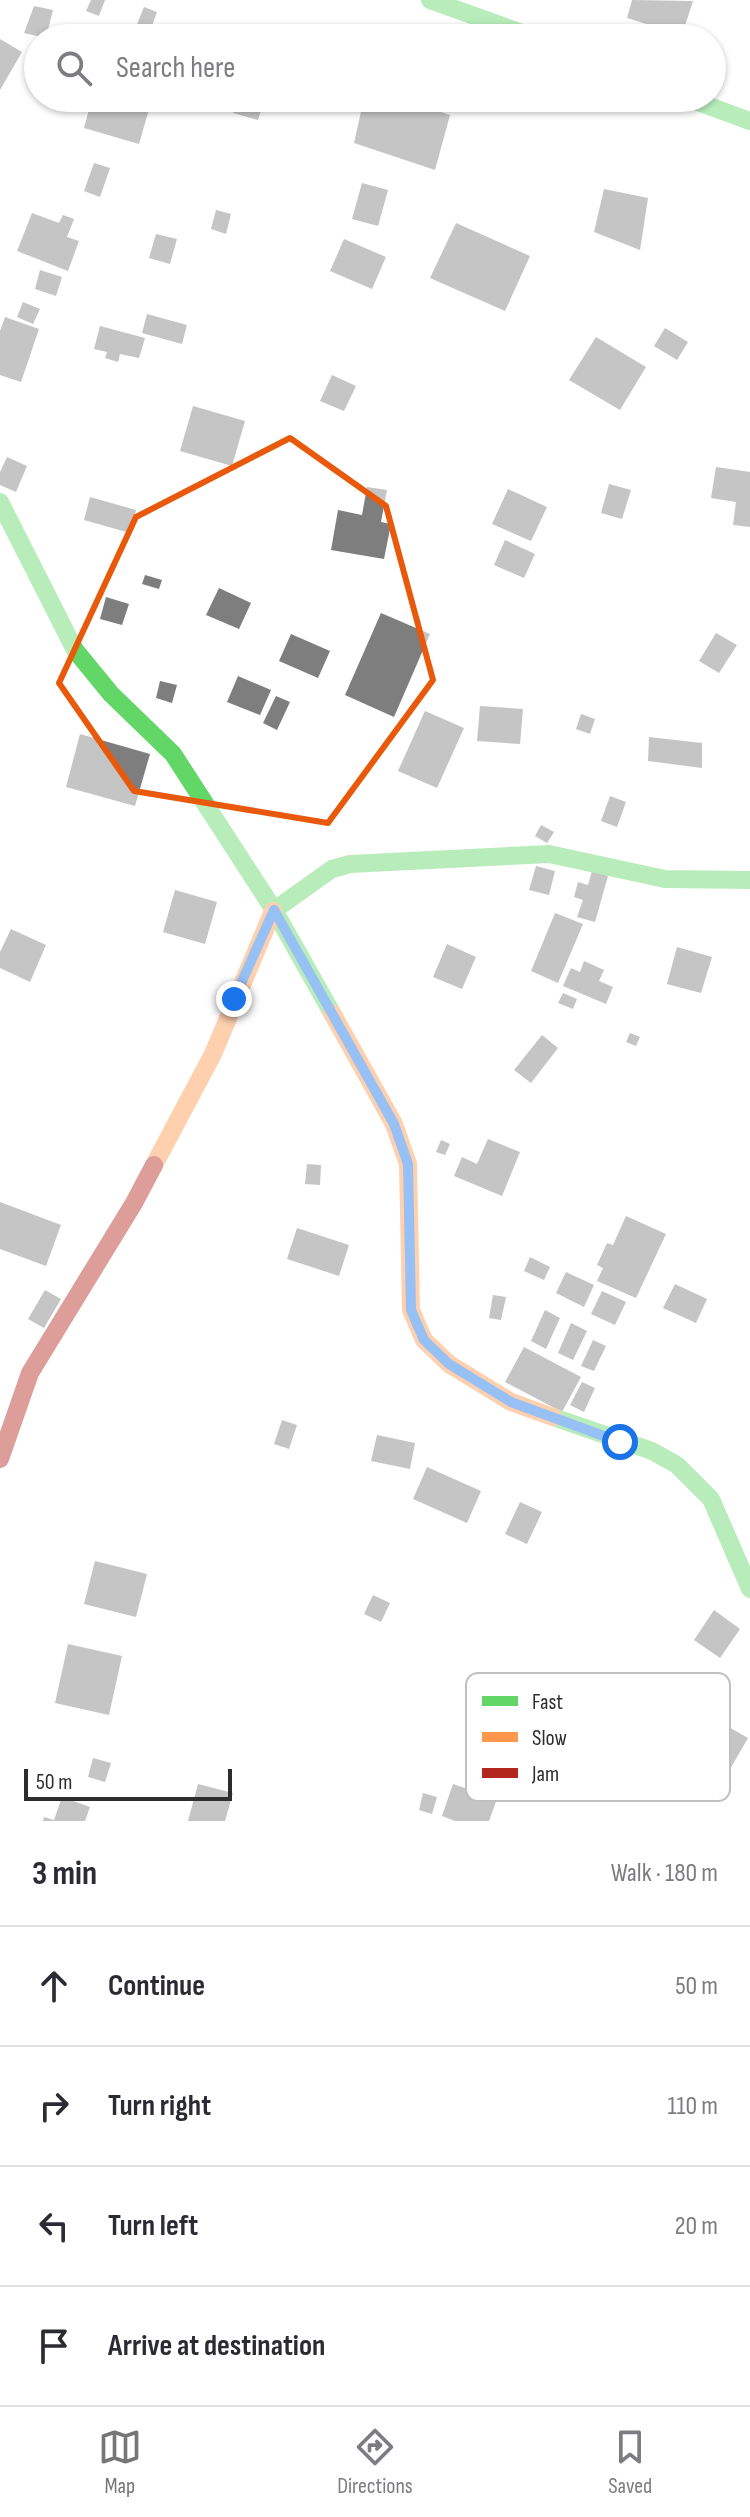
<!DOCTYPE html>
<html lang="en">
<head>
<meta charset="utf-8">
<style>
	body { margin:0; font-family:"Sofia Sans Condensed",sans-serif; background:#f2f2f3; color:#2b2b33 }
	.scale { position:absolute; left:24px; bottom:20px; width:208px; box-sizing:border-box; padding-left:8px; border:4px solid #2d2d2d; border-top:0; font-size:22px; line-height:28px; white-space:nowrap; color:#2d2d2d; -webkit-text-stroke:6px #fff; paint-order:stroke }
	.stop { position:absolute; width:24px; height:24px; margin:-18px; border:6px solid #1a73e8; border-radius:50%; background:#fff }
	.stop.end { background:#1a73e8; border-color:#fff; box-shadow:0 2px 8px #0008 }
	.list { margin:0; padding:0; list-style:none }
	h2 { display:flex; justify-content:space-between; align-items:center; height:104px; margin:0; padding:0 32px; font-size:34px }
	h2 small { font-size:26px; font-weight:400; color:#7c7c81 }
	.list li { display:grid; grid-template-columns:52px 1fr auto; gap:24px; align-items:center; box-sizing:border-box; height:120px; padding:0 32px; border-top:2px solid #e1e1e2 }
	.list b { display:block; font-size:30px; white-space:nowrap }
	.list em { font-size:26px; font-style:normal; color:#7c7c81 }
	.icon { flex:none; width:44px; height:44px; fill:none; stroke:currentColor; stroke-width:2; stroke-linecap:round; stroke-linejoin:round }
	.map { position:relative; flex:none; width:750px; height:1821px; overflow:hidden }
	.search { position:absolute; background:#fff; box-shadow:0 2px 6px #0004; left:24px; right:24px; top:24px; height:88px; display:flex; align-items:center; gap:20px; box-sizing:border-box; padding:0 28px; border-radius:44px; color:#7c7c81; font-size:30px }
	.sheet { height:584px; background:#fff }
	nav { display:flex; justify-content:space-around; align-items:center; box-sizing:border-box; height:112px; border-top:2px solid #e1e1e2; background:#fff; font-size:22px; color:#7c7c81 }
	nav a { display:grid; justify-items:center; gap:4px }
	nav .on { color:#767676 }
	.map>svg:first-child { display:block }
	.building { fill:#7e7e7e }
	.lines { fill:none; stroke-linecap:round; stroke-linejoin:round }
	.fast { stroke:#63d668; stroke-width:18 }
	.slow { stroke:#ff974d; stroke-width:18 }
	.jam { stroke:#b3261e; stroke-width:18 }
	.route { stroke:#1a73e8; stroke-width:10 }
	.marked { fill:none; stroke:#e8590c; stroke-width:6; stroke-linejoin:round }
	.key { fill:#fff; stroke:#c0c0c0; stroke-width:2 }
	.key-label { font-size:22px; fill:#2d2d2d }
</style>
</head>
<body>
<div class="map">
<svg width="750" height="1821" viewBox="0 0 750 1821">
	<rect width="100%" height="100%" fill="#fff"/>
	<path class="building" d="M91,0H105L99,16L86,11Z
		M632,0L693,1L682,35L627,18Z
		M34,6L53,10L46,38L24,33Z
		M144,7L157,12L149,34L135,29Z
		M0,39L22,52L0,90Z
		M92,98L152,99L139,144L84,128Z
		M237,98H265L258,120L233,113Z
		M364,98H401L450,115L435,170L354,143Z
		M94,163L110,168L100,197L84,191Z
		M362,183L388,190L378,226L352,219Z
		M604,189L648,198L640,250L594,232Z
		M216,210L231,214L226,234L211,229Z
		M32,213L59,223L63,215L74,219L67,237L79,241L68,271L17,251Z
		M456,223L530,256L505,311L430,278Z
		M156,234L177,239L170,264L149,258Z
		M344,239L386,257L372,289L330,271Z
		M40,270L62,277L56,296L35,289Z
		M23,302L40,309L33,324L17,317Z
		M147,314L187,325L182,344L142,333Z
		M5,317L39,329L21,382L0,375V331Z
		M100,326L145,338L139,358L120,354L118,362L105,358L107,352L94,349Z
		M665,328L688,342L677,360L654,346Z
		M596,337L646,367L620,410L569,380Z
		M332,375L356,386L344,411L320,401Z
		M193,406L245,421L232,466L180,451Z
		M7,457L27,466L16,492L0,485V472Z
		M716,467L750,472V527L733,525L736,502L711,498Z
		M609,484L631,490L622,519L601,513Z
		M367,487L387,490L381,522L391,524L384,559L331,550L338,510L362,515Z
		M508,489L547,507L531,541L492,524Z
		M90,497L136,510L130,533L84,520Z
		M505,540L535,554L524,578L494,565Z
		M145,575L162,580L159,589L142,584Z
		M219,588L251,603L239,629L206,615Z
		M106,597L129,604L122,625L100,619Z
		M381,613L430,634L394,717L345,695Z
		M716,633L737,645L719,673L699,661Z
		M291,634L330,651L318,678L279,661Z
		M238,676L271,690L260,715L227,702Z
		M160,681L177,685L172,703L156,698Z
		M276,696L290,702L277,730L263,723Z
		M480,706L523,709L520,744L477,741Z
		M425,711L464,728L437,788L398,771Z
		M581,714L595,719L590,734L576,729Z
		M80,734L150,754L135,806L66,787Z
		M649,737L702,743V768L648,761Z
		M610,796L626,802L617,827L601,821Z
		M541,825L554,832L547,843L535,836Z
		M536,866L555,871L549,895L529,890Z
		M592,871L608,876L595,922L577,917L583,900L574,897L578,882L588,885Z
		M175,890L217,902L205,944L163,932Z
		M555,913L583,924L558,983L531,971Z
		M11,929L46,945L30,982L0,968V952Z
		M447,944L476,957L462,989L433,977Z
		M677,947L712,957L701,993L667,984Z
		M584,961L604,970L599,981L613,987L606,1004L563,986L571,968L580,972Z
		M563,993L577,999L573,1009L558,1003Z
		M630,1033L640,1037L636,1046L626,1042Z
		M542,1035L558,1048L531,1083L514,1070Z
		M488,1139L520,1152L502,1196L454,1176L462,1157L477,1164Z
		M441,1140L450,1144L445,1155L436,1152Z
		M307,1164L321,1165L320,1185L305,1184Z
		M0,1202L61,1225L46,1266L0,1249Z
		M626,1216L666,1234L636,1298L597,1281L603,1268L597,1265L607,1243L613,1245Z
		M297,1228L349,1245L339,1276L287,1259Z
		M530,1257L550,1267L544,1280L524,1271Z
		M566,1272L594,1285L584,1307L556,1293Z
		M675,1284L707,1299L696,1323L663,1308Z
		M45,1290L61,1299L44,1328L28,1319Z
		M602,1291L626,1302L615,1325L591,1314Z
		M493,1295L506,1297L501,1320L489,1318Z
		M545,1310L560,1318L546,1349L531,1341Z
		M571,1323L587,1331L573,1360L558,1353Z
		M593,1340L606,1346L594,1371L581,1366Z
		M524,1347L581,1377L562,1412L505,1382Z
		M582,1382L595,1388L584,1412L570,1405Z
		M282,1420L297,1425L289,1449L274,1444Z
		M377,1435L415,1443L410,1469L371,1461Z
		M427,1467L481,1491L467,1523L413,1499Z
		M520,1502L542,1512L527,1544L505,1534Z
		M95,1561L147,1574L136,1617L84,1604Z
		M373,1595L390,1603L381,1622L364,1614Z
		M714,1610L740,1629L720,1658L694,1640Z
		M68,1644L122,1656L109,1715L55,1703Z
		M713,1718L748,1738L718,1790L683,1769Z
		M93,1758L111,1763L105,1782L88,1777Z
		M198,1784L233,1793L225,1821H188Z
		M453,1784L497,1799L489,1821H455L442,1816Z
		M423,1793L437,1797L432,1814L419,1810Z
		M62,1797L90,1807L85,1821H43L44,1817L54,1820Z"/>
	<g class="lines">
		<path class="fast" d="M430,0L536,38
			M687,98L750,121
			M0,502L75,650L111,694L173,754L274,910L332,1013
			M273,911L332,869L350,864L549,854L665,879L750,880
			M553,1417L652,1451L677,1465L711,1499L750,1589"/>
		<path class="slow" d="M332,1013L394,1124L408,1164L411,1310L424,1340L449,1364L511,1402L553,1417
			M154,1165L213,1054L273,911"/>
		<path class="jam" d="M0,1459L30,1373L134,1203L154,1165"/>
	</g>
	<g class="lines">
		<path class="route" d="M234,999L274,910L394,1124L408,1164L411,1310L424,1340L449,1364L511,1402L620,1442"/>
	</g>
	<path d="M0 0H750V1821H0ZM290,438L386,506L433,680L328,823L134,791L59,683L136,517Z" fill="#fff" fill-opacity=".55" fill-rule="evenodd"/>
	<path class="marked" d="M290,438L386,506L433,680L328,823L134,791L59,683L136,517Z"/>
	<rect x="466" y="1673" width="264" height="128" rx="12" class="key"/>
	<rect x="482" y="1696" width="36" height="10" fill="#63d668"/>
	<rect x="482" y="1732" width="36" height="10" fill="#ff974d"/>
	<rect x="482" y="1768" width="36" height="10" fill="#b3261e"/>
	<g class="key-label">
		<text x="532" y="1709">Fast</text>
		<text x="532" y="1745">Slow</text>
		<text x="532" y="1781">Jam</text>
	</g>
</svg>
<div class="scale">50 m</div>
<div class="stop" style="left:620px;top:1442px"></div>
<div class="stop end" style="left:234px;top:999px"></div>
<div class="search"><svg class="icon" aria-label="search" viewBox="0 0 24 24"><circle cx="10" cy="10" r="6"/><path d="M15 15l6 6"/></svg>Search here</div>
</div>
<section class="sheet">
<h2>3 min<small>Walk · 180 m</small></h2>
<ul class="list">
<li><svg class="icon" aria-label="ahead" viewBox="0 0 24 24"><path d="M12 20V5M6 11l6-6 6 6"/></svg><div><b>Continue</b></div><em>50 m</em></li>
<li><svg class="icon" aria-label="right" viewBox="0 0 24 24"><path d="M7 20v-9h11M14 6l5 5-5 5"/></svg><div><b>Turn right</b></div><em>110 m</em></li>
<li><svg class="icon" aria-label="left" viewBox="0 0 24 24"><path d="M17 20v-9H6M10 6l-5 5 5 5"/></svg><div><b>Turn left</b></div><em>20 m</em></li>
<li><svg class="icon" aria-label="arrive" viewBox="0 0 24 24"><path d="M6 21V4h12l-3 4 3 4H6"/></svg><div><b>Arrive at destination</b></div></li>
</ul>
</section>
<nav>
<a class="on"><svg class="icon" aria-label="map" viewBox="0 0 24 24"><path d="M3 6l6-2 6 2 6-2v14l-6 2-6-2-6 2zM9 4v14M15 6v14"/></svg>Map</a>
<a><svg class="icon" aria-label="directions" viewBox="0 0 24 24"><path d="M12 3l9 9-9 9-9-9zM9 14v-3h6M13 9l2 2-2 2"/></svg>Directions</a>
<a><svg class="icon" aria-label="saved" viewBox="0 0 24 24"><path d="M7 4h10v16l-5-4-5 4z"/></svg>Saved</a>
</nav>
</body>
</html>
